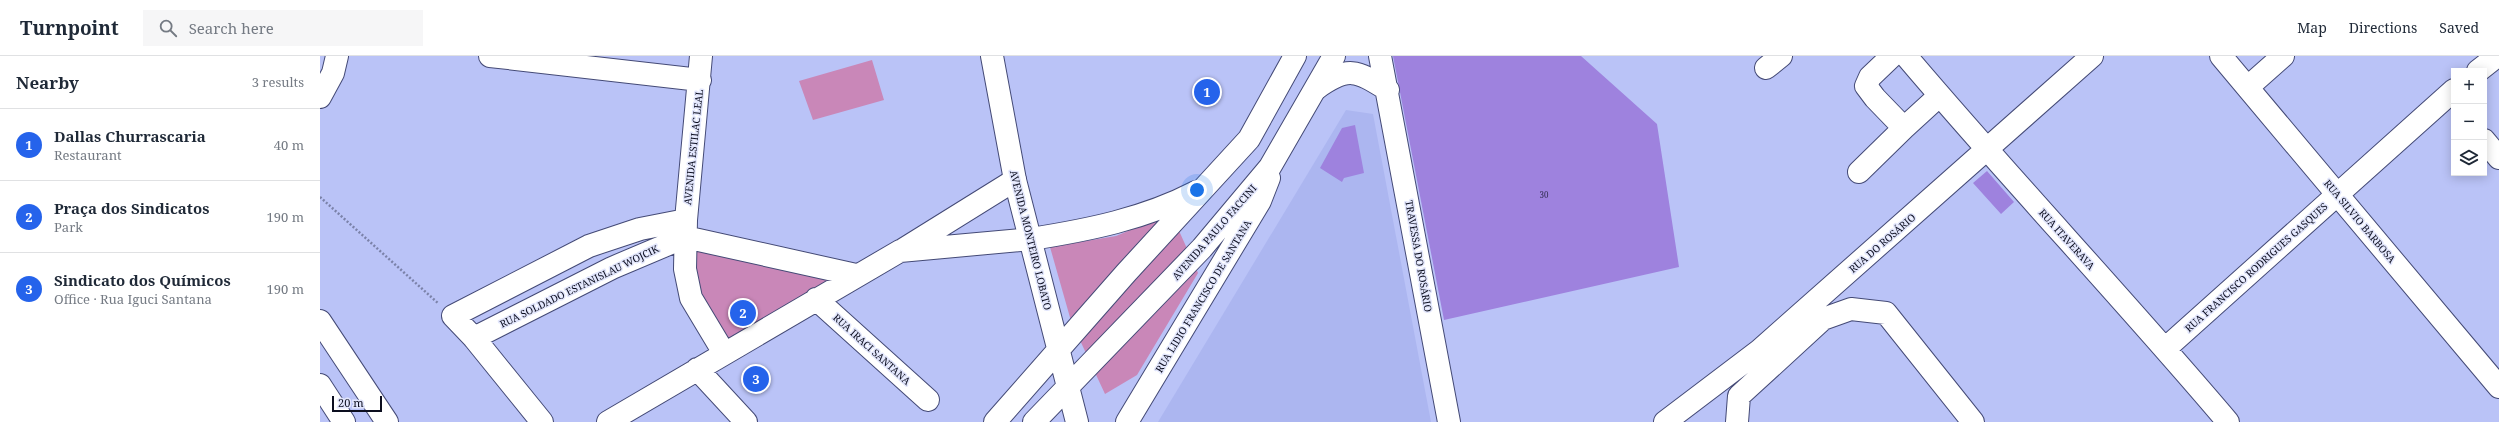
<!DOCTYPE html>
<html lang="en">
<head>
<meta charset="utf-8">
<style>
	body { margin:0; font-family:"Noto Serif",serif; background:#f6f6f7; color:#1f2937 }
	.controls { position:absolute; right:12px; top:12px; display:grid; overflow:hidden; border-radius:0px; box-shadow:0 2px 10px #0003 }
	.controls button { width:36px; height:36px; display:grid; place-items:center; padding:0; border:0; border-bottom:1px solid #e0e1e3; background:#fff; color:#1f2937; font:20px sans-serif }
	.scale { position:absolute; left:12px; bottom:10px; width:50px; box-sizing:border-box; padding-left:4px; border:2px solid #0c0e1f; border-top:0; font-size:11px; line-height:14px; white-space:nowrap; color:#0c0e1f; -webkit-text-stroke:3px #e2e6fc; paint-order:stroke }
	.you { position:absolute; left:877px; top:134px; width:14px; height:14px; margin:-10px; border:3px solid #fff; border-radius:50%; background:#1a73e8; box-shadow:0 0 0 6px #1a73e833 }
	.badge { display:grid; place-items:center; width:26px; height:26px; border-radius:50%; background:#2563eb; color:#fff; font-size:13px; font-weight:700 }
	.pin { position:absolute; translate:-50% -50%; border:2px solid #fff; box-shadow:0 1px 4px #0006 }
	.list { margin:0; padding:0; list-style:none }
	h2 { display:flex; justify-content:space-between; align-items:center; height:52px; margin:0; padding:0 16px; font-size:17px }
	h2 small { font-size:13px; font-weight:400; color:#747a83 }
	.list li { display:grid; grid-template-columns:26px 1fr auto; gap:12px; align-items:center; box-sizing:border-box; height:72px; padding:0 16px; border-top:1px solid #e0e1e3 }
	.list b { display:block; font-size:15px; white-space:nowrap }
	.list p { margin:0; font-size:13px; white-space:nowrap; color:#747a83 }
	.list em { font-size:13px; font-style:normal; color:#747a83 }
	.icon { flex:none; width:22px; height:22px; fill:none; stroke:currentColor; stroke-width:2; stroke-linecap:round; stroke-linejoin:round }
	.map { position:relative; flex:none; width:2179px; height:366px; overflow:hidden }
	header { display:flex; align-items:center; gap:24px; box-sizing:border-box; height:56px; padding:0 20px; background:#fff; border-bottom:1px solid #e0e1e3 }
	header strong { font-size:19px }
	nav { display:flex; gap:22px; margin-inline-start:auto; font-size:14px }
	.search { width:280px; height:36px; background:#f6f6f7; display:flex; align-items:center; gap:10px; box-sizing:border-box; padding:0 14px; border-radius:0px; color:#747a83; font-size:15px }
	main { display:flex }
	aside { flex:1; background:#fff }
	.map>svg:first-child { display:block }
	.built { fill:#acb6f0 }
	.green { fill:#c987b8 }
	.building { fill:#9e82de }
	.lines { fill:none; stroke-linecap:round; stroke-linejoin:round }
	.minor-casing { stroke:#444a76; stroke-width:24 }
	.major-casing { stroke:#444a76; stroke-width:24 }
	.path { stroke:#7b82a9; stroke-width:2.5; stroke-dasharray:2 2; stroke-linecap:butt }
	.minor { stroke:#fff; stroke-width:22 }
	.major { stroke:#fff; stroke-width:22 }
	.labels { text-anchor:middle; stroke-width:3; stroke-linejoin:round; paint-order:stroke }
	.number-label { font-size:8px; fill:#302b4f }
	.street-label { font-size:10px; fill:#0c0e1f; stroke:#e2e6fc }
</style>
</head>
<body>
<header>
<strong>Turnpoint</strong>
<div class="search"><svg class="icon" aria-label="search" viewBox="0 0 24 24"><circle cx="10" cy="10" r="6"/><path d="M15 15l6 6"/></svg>Search here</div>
<nav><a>Map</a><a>Directions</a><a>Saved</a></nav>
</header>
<main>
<aside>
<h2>Nearby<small>3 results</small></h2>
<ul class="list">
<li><span class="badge">1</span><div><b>Dallas Churrascaria</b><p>Restaurant</p></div><em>40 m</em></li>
<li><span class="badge">2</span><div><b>Praça dos Sindicatos</b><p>Park</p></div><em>190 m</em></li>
<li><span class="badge">3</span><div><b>Sindicato dos Químicos</b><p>Office · Rua Iguci Santana</p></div><em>190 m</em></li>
</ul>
</aside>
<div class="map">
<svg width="2179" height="366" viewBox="0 0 2179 366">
	<rect width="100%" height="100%" fill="#bac3f7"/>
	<path class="built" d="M1026,54L1053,58L1111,366H838Z"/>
	<path class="green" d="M552,4L564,44L493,64L479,25Z
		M851,157L878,217L817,319L785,338L751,265L730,191L796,180Z
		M374,184L519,221L405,288L373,226Z"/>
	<path class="building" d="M1073,0H1261L1337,68L1359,211L1124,264Z
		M1035,69L1044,117L1024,122L1022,126L1000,112L1022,72Z
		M1667,115L1694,146L1681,158L1653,127Z"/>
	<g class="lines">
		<defs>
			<path id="minor" d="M170,0L380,24
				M381,0L366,164L365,213L371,242L404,297
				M1060,0L1129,366
				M1586,0C1691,124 1803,242 1908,366
				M1901,0L2179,331
				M1446,12L1461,0
				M2158,15L2177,0
				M1928,31L1963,0
				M997,32C1029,9 1037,15 1068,34
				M0,41L13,17L17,0
				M1584,72L1619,40
				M2164,84L2179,102
				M1539,116L1584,72L1555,42L1546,30L1550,21L1572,0
				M365,181L536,219
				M584,193L695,124
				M496,243L608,344
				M154,282L292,212L365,181
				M1846,292L2134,34
				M377,313L426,366
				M222,366L154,282L133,260L269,190L320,173L366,164
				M288,366L580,195L711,183
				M1345,366L1440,294L1772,0
				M1417,366L1419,340L1503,263L1531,253L1566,257L1653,366"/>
			<path id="major" d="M672,0L695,124L757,366
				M711,183C768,174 824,163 876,136
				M0,265L67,366
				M0,329L24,366
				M675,366L806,217L929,83L975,0
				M714,366L882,192L950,111L1014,0
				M807,366L940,145L949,122"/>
		</defs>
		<use href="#minor" class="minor-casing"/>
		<use href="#major" class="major-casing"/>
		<path class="path" d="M0,141L119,248"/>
		<use href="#minor" class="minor"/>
		<use href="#major" class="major"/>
	</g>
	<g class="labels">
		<g class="number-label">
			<text x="1224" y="142">30</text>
		</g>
		<g class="street-label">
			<text transform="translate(373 91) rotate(-84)" y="4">AVENIDA ESTILAC LEAL</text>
			<text transform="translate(2040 165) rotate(50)" y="4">RUA SILVIO BARBOSA</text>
			<text transform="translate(894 176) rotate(-49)" y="4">AVENIDA PAULO FACCINI</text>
			<text transform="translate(1747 183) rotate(48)" y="4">RUA ITAVERAVA</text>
			<text transform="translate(711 184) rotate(76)" y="4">AVENIDA MONTEIRO LOBATO</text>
			<text transform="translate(1562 187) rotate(-41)" y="4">RUA DO ROSÁRIO</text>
			<text transform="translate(1099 200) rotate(80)" y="4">TRAVESSA DO ROSÁRIO</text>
			<text transform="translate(1936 211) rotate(-42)" y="4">RUA FRANCISCO RODRIGUES GASQUES</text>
			<text transform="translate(259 230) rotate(-26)" y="4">RUA SOLDADO ESTANISLAU WOJCIK</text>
			<text transform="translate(883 240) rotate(-59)" y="4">RUA LIDIO FRANCISCO DE SANTANA</text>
			<text transform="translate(552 293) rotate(42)" y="4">RUA IRACI SANTANA</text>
		</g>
	</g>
</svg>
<div class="controls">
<button>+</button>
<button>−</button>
<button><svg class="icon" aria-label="layers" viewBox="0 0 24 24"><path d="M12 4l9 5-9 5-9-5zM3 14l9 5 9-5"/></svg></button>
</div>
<div class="scale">20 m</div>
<div class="you"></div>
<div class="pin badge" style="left:887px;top:36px">1</div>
<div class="pin badge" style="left:423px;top:257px">2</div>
<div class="pin badge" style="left:436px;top:323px">3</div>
</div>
</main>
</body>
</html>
